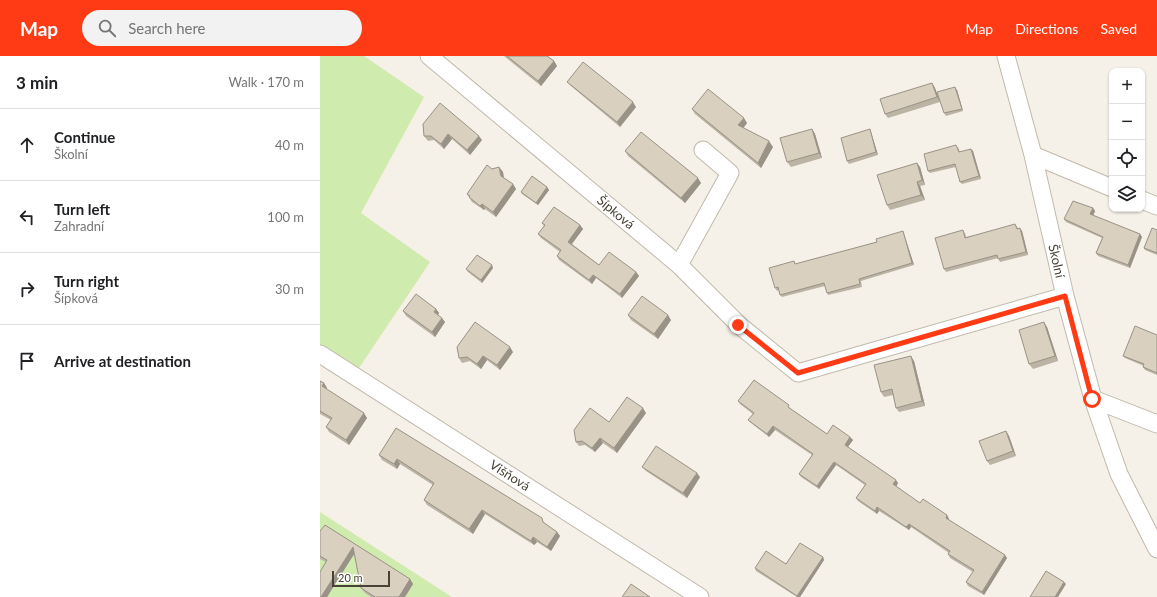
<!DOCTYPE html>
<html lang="en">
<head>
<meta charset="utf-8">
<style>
	body { margin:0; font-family:Lato,sans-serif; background:#f2f2f2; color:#202124 }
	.controls { position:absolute; right:12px; top:12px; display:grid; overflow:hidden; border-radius:8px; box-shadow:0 1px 3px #0004 }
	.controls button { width:36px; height:36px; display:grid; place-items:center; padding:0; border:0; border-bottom:1px solid #e0e0e0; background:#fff; color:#202124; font:20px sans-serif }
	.scale { position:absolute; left:12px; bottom:10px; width:58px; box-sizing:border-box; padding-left:4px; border:2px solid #494236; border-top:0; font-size:11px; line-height:14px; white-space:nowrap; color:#494236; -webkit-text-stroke:3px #fff; paint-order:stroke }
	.stop { position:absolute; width:12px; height:12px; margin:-9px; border:3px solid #ff3b15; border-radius:50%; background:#fff }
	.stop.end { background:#ff3b15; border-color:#fff; box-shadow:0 1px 4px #0008 }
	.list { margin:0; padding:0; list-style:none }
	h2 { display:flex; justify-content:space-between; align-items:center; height:52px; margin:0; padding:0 16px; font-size:17px }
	h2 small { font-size:13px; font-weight:400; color:#757577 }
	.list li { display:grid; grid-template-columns:26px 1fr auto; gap:12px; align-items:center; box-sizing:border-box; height:72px; padding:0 16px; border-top:1px solid #e0e0e0 }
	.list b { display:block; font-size:15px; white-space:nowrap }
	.list p { margin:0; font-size:13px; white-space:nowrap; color:#757577 }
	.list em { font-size:13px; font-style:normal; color:#757577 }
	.icon { flex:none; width:22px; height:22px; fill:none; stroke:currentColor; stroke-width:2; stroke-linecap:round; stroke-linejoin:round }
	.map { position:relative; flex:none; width:837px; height:541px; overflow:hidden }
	header { display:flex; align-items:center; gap:24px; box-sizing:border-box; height:56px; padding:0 20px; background:#ff3b15; color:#fff }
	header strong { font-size:19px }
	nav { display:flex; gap:22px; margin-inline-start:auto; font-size:14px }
	.search { width:280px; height:36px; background:#f2f2f2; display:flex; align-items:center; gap:10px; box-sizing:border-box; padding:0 14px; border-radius:22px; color:#757577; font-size:15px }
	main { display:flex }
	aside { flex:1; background:#fff }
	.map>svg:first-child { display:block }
	.green { fill:#cfecae }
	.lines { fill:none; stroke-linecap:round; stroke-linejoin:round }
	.street-casing { stroke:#c1b9aa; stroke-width:19 }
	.street { stroke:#fff; stroke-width:17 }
	.wall { fill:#bbb3a4 }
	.shaded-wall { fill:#999286 }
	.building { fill:#dad0bf; stroke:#999286 }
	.route { stroke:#ff3b15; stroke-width:5 }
	.labels { text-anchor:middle; stroke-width:3; stroke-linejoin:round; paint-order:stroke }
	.street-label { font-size:13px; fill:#494236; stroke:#fff }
</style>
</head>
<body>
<header>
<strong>Map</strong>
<div class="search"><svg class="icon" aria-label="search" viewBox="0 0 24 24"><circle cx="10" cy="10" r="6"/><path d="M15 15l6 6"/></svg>Search here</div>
<nav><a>Map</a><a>Directions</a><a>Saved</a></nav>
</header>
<main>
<aside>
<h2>3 min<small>Walk · 170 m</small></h2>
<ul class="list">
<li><svg class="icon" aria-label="ahead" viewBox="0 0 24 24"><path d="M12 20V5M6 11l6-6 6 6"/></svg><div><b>Continue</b><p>Školní</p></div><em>40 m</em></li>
<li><svg class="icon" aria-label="left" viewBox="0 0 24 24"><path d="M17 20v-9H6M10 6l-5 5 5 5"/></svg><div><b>Turn left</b><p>Zahradní</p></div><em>100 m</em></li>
<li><svg class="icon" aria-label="right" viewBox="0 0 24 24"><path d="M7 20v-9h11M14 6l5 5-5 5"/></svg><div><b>Turn right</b><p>Šípková</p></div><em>30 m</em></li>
<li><svg class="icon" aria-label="arrive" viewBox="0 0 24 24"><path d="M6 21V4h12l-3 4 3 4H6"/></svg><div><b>Arrive at destination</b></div></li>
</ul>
</aside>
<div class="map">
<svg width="837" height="541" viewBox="0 0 837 541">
	<rect width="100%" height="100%" fill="#f5f1e8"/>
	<path class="green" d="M0,0H44L104,41L41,157L110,206L37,315L0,294Z
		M0,456L132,541H0Z"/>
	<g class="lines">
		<defs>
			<path id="street" d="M109,0L359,209L419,269L478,317L745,240
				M686,0L713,99L745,240L773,343L799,418L837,493
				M713,99L792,132
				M822,144L837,150
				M359,209L410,117L383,94
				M0,298L380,541
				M773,343L837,368"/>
		</defs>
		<use href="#street" class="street-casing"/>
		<use href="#street" class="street"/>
	</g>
	<path class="wall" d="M184,0H227L234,5L237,10L221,30Z
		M247,26L316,51L300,71L251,30Z
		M612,27L615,32L620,46L568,62L565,58Z
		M637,34L643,55L626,60L624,57Z
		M372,53L427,67L423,72L453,91L441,112L375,58Z
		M103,68L162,84L150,99L132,83L124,93L114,84L108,85L104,80Z
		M492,73L495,78L502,102L471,111L467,106Z
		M550,73L551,76L558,99L529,108L527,105Z
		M638,91L640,96L651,93L653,95L661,123L642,128L640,126L636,111L610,117L608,115Z
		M305,95L381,127L365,147L308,100Z
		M179,111L183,116L184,122L193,128L196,133L176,161L165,153L164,154L152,146L147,138L172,113Z
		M600,111L605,129L600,130L605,144L570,154L567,149Z
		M227,131L229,134L218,149L202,138L201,136Z
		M773,152L775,155L773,160L820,178L822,181L810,212L778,200L776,197L782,182L746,166L744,163Z
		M222,167L260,169L263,173L252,188L279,209L316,216L319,220L302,242L276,222L272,228L239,204L237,200L240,196L221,182L218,178L224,170Z
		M697,170L698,173L702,175L708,199L680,206L678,202L626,216L624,213L645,176L646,181Z
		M837,174V199L825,194L824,192Z
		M584,178L594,209L541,225L542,231L508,239L507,237L505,230L462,241L460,239L459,234L457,235L455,232L476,208L557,186Z
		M173,212L162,227L148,216L146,213Z
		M116,253L119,257L118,259L125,266L115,281L86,260L83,255Z
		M308,259L351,264L338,283L311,264Z
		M727,271L738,305L713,313L709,308Z
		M837,279V319L825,314L823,311L824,310L805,302L803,300Z
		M137,291L193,296L180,314L167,304L161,313L150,305L142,307L139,302Z
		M594,305L605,350L579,356L576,352L573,339L564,341L561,336Z
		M0,325L4,327L7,332L6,333L47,362L29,389L9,376L6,371L11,364L0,358Z
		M418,345L471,352V353L507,378L530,381L533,384L528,391L578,427L576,431L600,447L627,459L629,463V464L687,502L664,539L648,530L646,526L653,516L630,502L628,498L629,497L591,471L589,474L559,455L557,458L538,445L536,442L545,429L516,409L499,433L481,421L479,418L492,399L455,374L449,381L431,367L428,364L433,358L420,348Z
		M326,357L297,397L283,387L275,396L265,389L259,390L256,386L289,366Z
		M76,372L225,467V468L237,476L240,480L231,495L217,486L214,489L165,458L153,478L107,449L104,444L113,429L80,408L77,413L62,404L59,399Z
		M686,375L689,380L696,400L670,409L667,405Z
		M322,411L380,421L367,442L326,415Z
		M0,475L90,523L93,528L85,541H51L45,537L41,532L34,498L7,541H0V516L6,506L0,503Z
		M503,501L504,504L480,541H477L436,515L435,512Z"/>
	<path class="shaded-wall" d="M234,5L237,10L221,30L218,25Z
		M612,27L615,32L620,46L617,41Z
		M635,31L637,34L643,55L642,53Z
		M313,46L316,51L300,71L297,66Z
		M424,62L427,67L422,74L418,69Z
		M492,73L495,78L502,102L499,97Z
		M550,73L551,76L558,99L556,96Z
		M128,78L132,83L124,93L121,88Z
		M159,80L162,84L150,99L147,94Z
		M449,85L453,91L441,112L438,107Z
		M651,93L653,95L661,123L659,120Z
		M597,107L600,111L605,129L602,124Z
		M179,111L183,116L184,124L181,120Z
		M378,122L381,127L365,147L361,142Z
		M597,126L600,130L605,144L601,139Z
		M193,128L196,133L176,161L173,156Z
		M227,131L229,134L218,149L216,147Z
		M162,148L165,153L164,154L160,150Z
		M773,152L775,155L772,162L770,158Z
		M260,169L263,173L251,189L248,186Z
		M700,172L702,175L708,199L706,196Z
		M583,175L584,178L594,209L592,207Z
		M820,178L822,181L810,212L808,209Z
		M172,209L173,212L162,227L161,224Z
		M316,216L319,220L302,242L300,238Z
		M273,219L276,222L272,228L269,224Z
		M116,253L119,257L117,261L114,256Z
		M348,259L351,264L338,283L334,278Z
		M122,262L125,266L115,281L112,276Z
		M724,266L727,271L738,305L735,300Z
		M190,291L193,296L180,314L177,309Z
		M163,300L167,304L161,313L157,308Z
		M591,300L594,305L605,350L602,345Z
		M4,327L7,332L5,335L2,330Z
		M323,352L326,357L297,397L294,392Z
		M44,357L47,362L29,389L26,384Z
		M453,370L455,374L449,381L447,378Z
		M686,375L689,380L696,400L693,395Z
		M530,381L533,384L527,392L525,389Z
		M280,382L283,387L275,396L272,392Z
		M77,403L80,408L77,413L74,408Z
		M514,406L516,409L499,433L497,430Z
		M377,417L380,421L367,442L363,437Z
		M576,424L578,427L575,432L573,428Z
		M557,451L559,455L557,458L555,455Z
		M162,454L165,458L153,478L149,473Z
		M627,459L629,463L628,465L626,462Z
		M589,468L591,471L589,474L586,471Z
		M237,476L240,480L231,495L227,491Z
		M213,481L217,486L214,489L211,485Z
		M33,491L36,495L7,541H1Z
		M685,499L687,502L664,539L662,536Z
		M503,501L504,504L480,541H478L477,540Z
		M90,523L93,528L85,541H79Z
		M744,526L746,528L738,541H735Z"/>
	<path class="building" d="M187,0H227L234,5L218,25Z
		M263,6L313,46L297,66L247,26Z
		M612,27L617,41L565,58L560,43Z
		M635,31L642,53L624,57L617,36Z
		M388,33L424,62L418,69L449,85L438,107L372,53Z
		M120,47L159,80L147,94L128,78L121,88L111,80H104L103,68Z
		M492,73L499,97L467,106L460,82Z
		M550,73L556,96L527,105L521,82Z
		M321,76L378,122L361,142L305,95Z
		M636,89L639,96L651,93L659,120L640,126L635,108L608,115L604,98Z
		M597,107L602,124L597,126L601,139L567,149L557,119Z
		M167,109L172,113L179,111L181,120L193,128L173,156L162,148L160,150L149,141L150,140L147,138Z
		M212,120L227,131L216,147L201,136Z
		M753,145L773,152L770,158L820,178L808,209L776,197L783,181L744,163Z
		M234,151L260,169L248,186L279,209L289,196L316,216L300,238L273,219L269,224L237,200L241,194L218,178L225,169L222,167Z
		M695,168L697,173L700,172L706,196L678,203L677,199L624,213L615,182L643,174L645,182Z
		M832,172L837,174V197L824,192Z
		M583,175L592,207L539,223L540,228L507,237L504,227L460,239L458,231L455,232L449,212L474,205L475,208L557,186L556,183Z
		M157,199L172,209L161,224L146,213Z
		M96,238L116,253L114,256L122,262L112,276L83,255Z
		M322,240L348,259L334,278L308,259Z
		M155,266L190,291L177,309L163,300L157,308L147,301L139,302L137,291Z
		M724,266L735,300L709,308L699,274Z
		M815,270L837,279V317L823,311L824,308L803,300Z
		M591,300L602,345L576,352L572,333L561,336L554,309Z
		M434,324L469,349L468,351L507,378L513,369L530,381L525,389L576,424L573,428L600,447L603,443L627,459L626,462L685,499L662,536L646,526L654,514L628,498L630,495L589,468L586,471L557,451L555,455L536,442L546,428L514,406L497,430L479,418L493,398L453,370L447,378L428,364L434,357L418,345Z
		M0,325L4,327L2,330L44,357L26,384L6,371L12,362L0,355Z
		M307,341L323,352L294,392L280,382L272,392L262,385L256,386L254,374L270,352L289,366Z
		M76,372L222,462L223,466L237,476L227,491L213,481L211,485L162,454L149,473L104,444L114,427L77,403L74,408L59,399Z
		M686,375L693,395L667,405L659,385Z
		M336,390L377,417L363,437L322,411Z
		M5,469L90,523L79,541H55L41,532L33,491L1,541H0V516L7,504L0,500V475Z
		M480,487L503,501L477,540L435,512L446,495L466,508Z
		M726,515L744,526L735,541H710Z
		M311,528L330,541H302Z"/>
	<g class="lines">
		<path class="route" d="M418,269L478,317L745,240L772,343"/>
	</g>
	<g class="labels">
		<g class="street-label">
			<text transform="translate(296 156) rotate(40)" y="5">Šípková</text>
			<text transform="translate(737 205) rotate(77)" y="5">Školní</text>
			<text transform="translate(190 419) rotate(33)" y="5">Višňová</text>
		</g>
	</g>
</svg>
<div class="controls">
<button>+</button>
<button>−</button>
<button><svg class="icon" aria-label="locate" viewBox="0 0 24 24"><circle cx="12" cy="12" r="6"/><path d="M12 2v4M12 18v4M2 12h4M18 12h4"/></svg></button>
<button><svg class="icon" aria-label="layers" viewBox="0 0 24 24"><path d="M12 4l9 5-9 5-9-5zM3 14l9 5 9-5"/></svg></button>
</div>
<div class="scale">20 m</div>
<div class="stop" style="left:772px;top:343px"></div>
<div class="stop end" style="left:418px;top:269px"></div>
</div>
</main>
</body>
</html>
